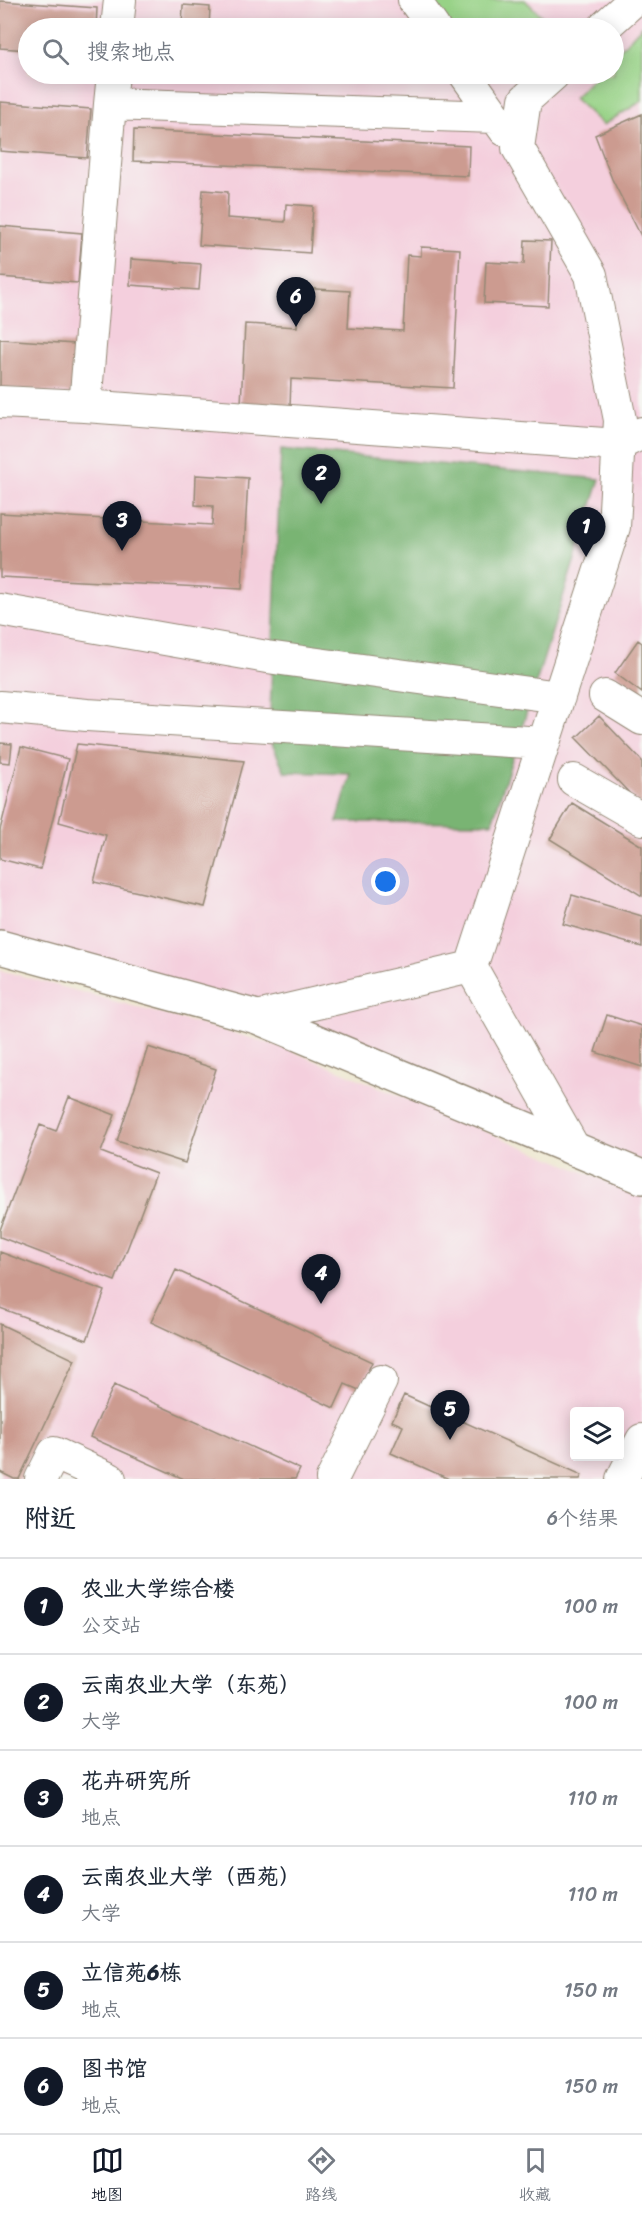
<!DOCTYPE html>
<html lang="zh">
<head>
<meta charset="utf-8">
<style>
	body { margin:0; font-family:Sriracha,"LXGW WenKai TC",sans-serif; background:#f2f2f3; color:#1f2937 }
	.controls { position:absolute; right:18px; bottom:18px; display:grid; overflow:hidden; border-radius:6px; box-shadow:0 3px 15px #0003 }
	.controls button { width:54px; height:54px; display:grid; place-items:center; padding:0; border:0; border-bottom:2px solid #e0e1e3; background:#fff; color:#1f2937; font:30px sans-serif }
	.you { position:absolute; left:386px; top:882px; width:21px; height:21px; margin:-15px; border:4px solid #fff; border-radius:50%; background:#1a73e8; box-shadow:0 0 0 9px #1a73e833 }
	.badge { display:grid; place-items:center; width:39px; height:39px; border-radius:50%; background:#111827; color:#fff; font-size:20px; font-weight:700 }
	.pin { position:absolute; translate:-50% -50px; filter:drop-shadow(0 2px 3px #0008) }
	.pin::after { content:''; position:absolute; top:32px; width:21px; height:18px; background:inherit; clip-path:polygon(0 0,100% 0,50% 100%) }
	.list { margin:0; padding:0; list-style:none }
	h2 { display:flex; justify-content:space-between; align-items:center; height:78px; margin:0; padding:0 24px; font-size:26px }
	h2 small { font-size:20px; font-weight:400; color:#747a83 }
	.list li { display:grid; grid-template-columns:39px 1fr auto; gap:18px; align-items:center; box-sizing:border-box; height:96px; padding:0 24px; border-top:2px solid #e0e1e3 }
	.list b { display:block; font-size:22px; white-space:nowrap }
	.list p { margin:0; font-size:20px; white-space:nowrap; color:#747a83 }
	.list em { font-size:20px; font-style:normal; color:#747a83 }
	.icon { flex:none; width:33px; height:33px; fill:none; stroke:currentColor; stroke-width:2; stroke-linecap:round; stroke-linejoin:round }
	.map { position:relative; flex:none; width:642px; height:1479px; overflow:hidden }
	.search { position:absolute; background:#fff; box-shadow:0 3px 15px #0003; left:18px; right:18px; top:18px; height:66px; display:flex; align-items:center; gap:15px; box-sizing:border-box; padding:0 21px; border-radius:33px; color:#747a83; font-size:22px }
	.sheet { height:654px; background:#fff }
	nav { display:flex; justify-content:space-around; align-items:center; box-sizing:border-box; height:84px; border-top:2px solid #e0e1e3; background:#fff; font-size:16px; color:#747a83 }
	nav a { display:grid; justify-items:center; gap:3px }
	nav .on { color:#111827 }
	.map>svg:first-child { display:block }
	.built { fill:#f4cfdd; fill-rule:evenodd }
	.green { fill:#97d286; stroke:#697e52; stroke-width:1.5 }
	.forest { fill:#79b473; stroke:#5a6f48; stroke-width:1.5 }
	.building { fill:#cc9b90 }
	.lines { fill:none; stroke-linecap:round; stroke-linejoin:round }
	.minor-casing { stroke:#948875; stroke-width:34 }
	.major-casing { stroke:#948875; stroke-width:36 }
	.minor { stroke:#fff; stroke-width:32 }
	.major { stroke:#fff; stroke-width:33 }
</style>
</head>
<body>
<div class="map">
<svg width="642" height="1479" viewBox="0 0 642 1479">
	<rect width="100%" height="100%" fill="#f6f6f2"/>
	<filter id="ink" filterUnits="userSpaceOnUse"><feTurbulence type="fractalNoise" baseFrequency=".0167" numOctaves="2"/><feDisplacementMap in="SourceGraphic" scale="12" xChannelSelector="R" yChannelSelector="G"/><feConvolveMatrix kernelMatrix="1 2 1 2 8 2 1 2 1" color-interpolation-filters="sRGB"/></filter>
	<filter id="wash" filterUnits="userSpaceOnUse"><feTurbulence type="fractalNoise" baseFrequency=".008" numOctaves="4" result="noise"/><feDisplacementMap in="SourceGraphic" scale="24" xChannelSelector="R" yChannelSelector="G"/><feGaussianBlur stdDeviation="1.35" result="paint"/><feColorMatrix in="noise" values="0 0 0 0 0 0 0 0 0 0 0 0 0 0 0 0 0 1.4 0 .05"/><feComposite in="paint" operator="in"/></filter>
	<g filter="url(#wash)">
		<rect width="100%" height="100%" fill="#ede6cc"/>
		<path class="built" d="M0,0H642V1162L0,934ZM28,28H614V74H28Z
			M0,970L280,1046L642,1196V1479H0ZM574,1412H620V1456H574Z"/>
		<path class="green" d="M433,0H525L554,28H446Z
			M642,26V101L603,125L574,98L597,74H614V56Z"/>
		<path class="forest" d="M281,449L600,479L492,823L337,822L351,774L285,772L269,737Z"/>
		<g id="blocks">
			<path class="building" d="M0,1L97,8L96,28H28V50L0,48Z
				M183,5L210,7L209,28H182Z
				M138,74H207L206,80L138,76Z
				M0,102L91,109L87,158L0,151Z
				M642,114V238L612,179L595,135Z
				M134,130L469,146L468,176L133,161Z
				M203,190L228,192L227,218L285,222L286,204L313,206L310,253L199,245Z
				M0,226L82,233L78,283L0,277Z
				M525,240L551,241L548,306L484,303L486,262L524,264Z
				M421,247L460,249L453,388L291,379L290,407L241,404L245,324L297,327L299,288L350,291L348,328L403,331L407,255L421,256Z
				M131,259L201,264L199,290L130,285Z
				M0,339L75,344L72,393L0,388Z
				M196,475L248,478L242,589L0,577V513L212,525L213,506L195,505Z
				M638,640L642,643V693L615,673Z
				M599,716L642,761V806L576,738Z
				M0,743L12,744L10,763L0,762Z
				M77,744L244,761L205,907L94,882L106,835L59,822Z
				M21,747L68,759L40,869L0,859V830Z
				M572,803L642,846V896L550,839Z
				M572,895L642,916V947L563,924Z
				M607,1015L642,1026V1067L595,1052Z
				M148,1047L216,1069L185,1163L117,1141Z
				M69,1097L115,1115L101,1152L156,1173L115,1281L0,1237V1230L40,1125L56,1131Z
				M0,1252L105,1291L87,1340L0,1308Z
				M176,1270L372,1362L359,1390L345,1384L334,1408L151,1322Z
				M0,1324L75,1360L19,1479H14L0,1472Z
				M114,1385L300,1469L295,1479H184L90,1437Z
				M404,1395L582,1475L580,1479H449L391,1453L403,1426L392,1421Z"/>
		</g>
	</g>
	<g filter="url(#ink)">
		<use href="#blocks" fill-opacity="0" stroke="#948875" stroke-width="1.5"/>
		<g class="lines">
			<defs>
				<path id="minor" d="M414,0L434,28
					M117,28L120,0
					M603,28L634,0
					M465,74L505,130
					M554,74L525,100L518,148L591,275L620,420L614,527L471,967L575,1150
					M110,104L113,74
					M0,402L85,406L618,445L642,433
					M85,406L110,104L495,117
					M0,610L267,657L559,697
					M605,696L642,719
					M0,707L87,715L544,743
					M574,780L642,819
					M257,1017L471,967
					M41,1479L54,1453L110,1479
					M332,1479L381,1381
					M622,1479L642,1440"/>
				<path id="major" d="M0,947L257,1017L642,1177"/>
			</defs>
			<use href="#minor" class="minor-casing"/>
			<use href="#major" class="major-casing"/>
			<use href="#minor" class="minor"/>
			<use href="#major" class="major"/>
		</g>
	</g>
</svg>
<div class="controls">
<button><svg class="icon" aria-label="layers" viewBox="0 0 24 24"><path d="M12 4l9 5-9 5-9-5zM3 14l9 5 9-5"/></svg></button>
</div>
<div class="you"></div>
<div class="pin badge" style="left:586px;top:557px">1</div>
<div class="pin badge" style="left:321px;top:504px">2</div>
<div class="pin badge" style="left:122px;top:551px">3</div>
<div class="pin badge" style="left:321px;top:1304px">4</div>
<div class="pin badge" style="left:450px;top:1440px">5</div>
<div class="pin badge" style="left:296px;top:327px">6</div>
<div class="search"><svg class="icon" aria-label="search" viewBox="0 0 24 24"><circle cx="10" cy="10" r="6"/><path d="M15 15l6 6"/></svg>搜索地点</div>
</div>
<section class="sheet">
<h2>附近<small>6个结果</small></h2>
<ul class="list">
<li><span class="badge">1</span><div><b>农业大学综合楼</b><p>公交站</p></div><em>100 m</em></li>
<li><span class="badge">2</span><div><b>云南农业大学（东苑）</b><p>大学</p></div><em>100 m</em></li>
<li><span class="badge">3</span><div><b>花卉研究所</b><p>地点</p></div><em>110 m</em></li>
<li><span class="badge">4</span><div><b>云南农业大学（西苑）</b><p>大学</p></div><em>110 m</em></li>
<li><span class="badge">5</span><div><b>立信苑6栋</b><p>地点</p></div><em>150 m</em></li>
<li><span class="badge">6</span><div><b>图书馆</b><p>地点</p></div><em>150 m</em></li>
</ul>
</section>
<nav>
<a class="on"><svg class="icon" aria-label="map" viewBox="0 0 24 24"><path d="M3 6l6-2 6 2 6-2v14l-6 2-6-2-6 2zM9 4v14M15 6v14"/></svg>地图</a>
<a><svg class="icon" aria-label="directions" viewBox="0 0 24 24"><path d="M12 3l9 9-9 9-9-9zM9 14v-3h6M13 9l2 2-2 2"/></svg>路线</a>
<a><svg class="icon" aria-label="saved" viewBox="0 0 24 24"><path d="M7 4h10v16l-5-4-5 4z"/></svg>收藏</a>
</nav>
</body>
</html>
